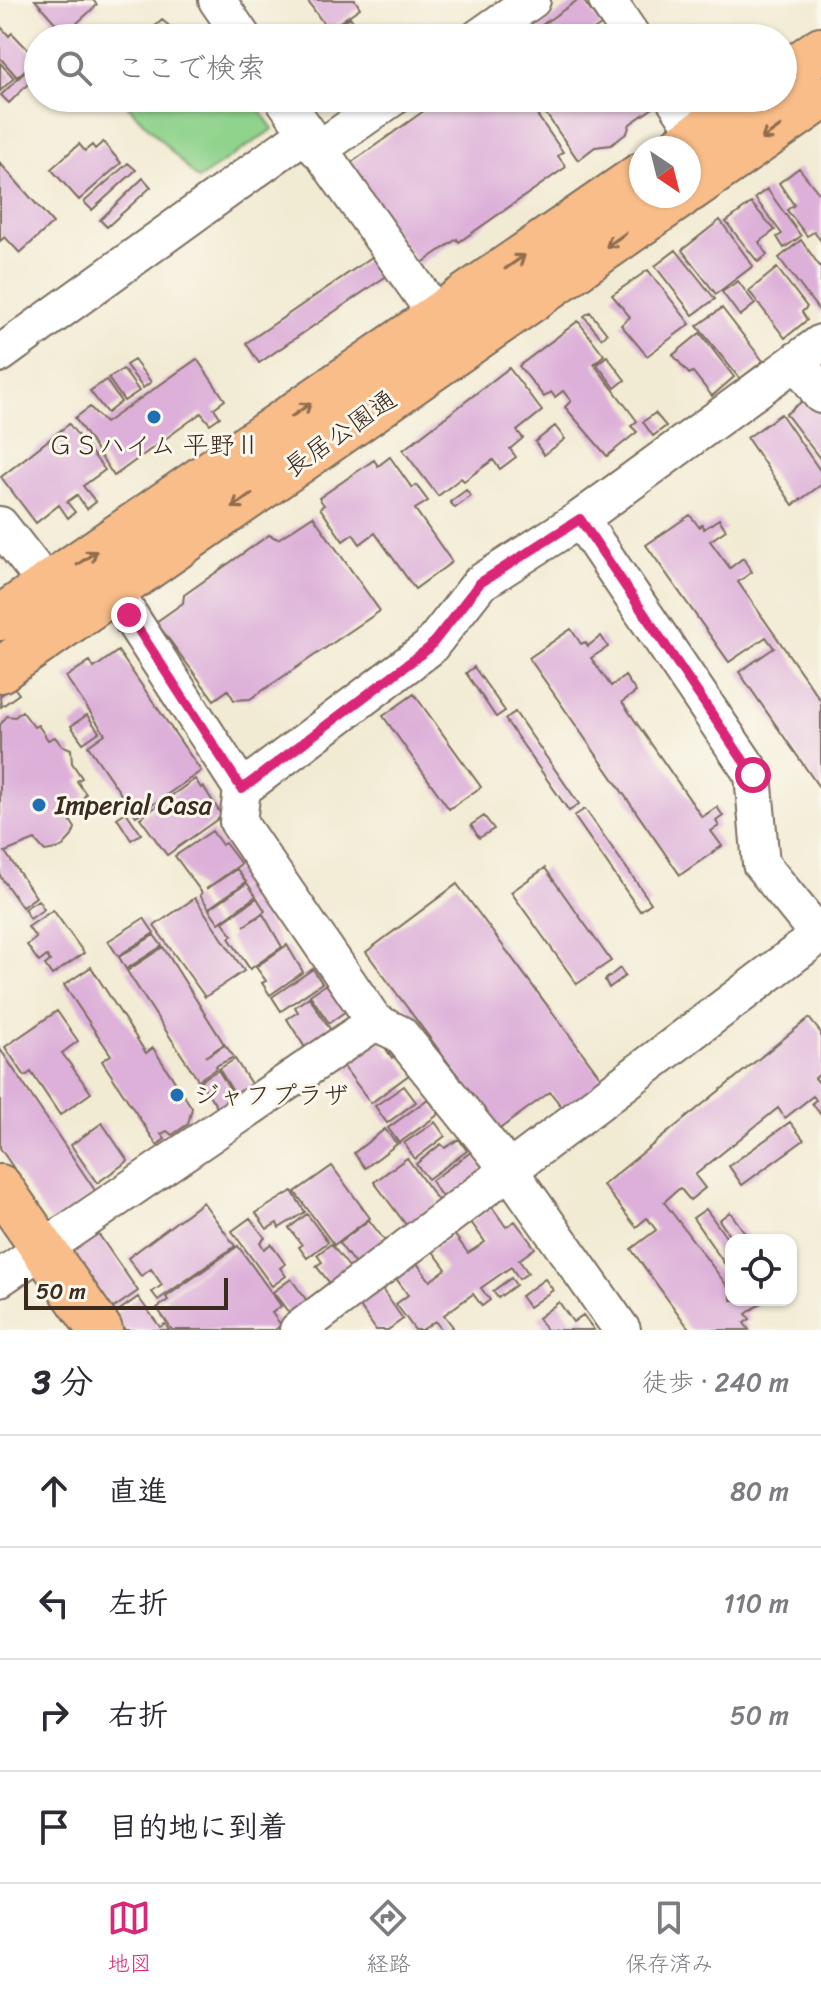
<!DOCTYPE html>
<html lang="ja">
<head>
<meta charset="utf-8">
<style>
	body { margin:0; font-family:Sriracha,"Klee One",sans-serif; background:#f2f2f3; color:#2b2b33 }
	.controls { position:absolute; right:24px; bottom:24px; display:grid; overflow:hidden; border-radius:16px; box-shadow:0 2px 6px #0004 }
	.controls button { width:72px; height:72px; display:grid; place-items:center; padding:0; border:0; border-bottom:2px solid #e1e1e2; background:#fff; color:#2b2b33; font:40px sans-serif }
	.compass { position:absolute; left:629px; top:136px; width:72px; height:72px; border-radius:50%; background:#fff; box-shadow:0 2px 6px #0004; rotate:145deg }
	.scale { position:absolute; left:24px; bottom:20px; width:204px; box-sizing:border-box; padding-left:8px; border:4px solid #3b2a1e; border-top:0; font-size:22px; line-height:28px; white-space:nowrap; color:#3b2a1e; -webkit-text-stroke:6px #fbf7ec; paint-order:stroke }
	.stop { position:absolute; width:24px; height:24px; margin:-18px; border:6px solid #db2777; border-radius:50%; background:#fff }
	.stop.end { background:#db2777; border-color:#fff; box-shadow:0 2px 8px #0008 }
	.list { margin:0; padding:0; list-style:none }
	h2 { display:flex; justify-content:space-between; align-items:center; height:104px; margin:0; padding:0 32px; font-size:34px }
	h2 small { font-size:26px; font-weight:400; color:#7c7c81 }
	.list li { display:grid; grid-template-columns:52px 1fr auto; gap:24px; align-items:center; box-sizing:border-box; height:112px; padding:0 32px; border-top:2px solid #e1e1e2 }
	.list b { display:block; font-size:30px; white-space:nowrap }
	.list em { font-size:26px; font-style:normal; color:#7c7c81 }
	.icon { flex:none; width:44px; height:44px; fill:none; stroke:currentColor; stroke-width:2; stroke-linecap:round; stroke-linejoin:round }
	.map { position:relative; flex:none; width:821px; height:1330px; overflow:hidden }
	.search { position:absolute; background:#fff; box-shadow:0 2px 6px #0004; left:24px; right:24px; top:24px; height:88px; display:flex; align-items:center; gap:20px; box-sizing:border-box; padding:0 28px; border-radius:44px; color:#7c7c81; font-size:30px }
	.sheet { height:552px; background:#fff }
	nav { display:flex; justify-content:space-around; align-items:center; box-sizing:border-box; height:112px; border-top:2px solid #e1e1e2; background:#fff; font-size:22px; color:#7c7c81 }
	nav a { display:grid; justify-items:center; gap:4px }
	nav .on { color:#db2777 }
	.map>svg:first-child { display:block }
	.green { fill:#8fd38c; stroke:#657e55; stroke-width:2 }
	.building { fill:#ddb0d9 }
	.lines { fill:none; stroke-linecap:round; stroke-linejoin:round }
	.minor-casing { stroke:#7b6e5e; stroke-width:40 }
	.highway-casing { stroke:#7b6e5e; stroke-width:48 }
	.minor { stroke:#fff; stroke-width:36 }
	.highway { stroke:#f8bd89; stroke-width:44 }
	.oneway { stroke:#906c4e }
	.route { stroke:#db2777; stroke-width:10 }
	.poi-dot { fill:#1f6fb2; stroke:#fbf7ec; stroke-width:3 }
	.labels { text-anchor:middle; stroke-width:6; stroke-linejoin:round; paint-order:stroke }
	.street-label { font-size:26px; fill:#3b2a1e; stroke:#fbf7ec }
	.poi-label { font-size:26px; fill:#3b2a1e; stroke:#fbf7ec; text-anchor:start }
</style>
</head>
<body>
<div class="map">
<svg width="821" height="1330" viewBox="0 0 821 1330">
	<rect width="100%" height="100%" fill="#fbf7ec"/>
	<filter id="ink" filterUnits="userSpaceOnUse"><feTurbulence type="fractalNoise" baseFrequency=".0125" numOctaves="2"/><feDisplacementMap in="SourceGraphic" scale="16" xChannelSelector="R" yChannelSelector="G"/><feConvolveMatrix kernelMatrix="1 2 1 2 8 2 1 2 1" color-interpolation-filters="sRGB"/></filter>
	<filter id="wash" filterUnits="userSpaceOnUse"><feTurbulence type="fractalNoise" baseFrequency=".006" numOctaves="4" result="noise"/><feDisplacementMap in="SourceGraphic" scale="32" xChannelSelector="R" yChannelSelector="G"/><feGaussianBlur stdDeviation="1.8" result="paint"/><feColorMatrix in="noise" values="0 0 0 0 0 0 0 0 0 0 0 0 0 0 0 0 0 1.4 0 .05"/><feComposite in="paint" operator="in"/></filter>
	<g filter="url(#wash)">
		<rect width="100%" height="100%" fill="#f2ebd4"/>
		<path class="green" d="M135,98H251L273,129L198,179L127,105Z"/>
		<g id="blocks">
			<path class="building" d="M35,0H93L97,5L65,34Z
				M307,0H355L360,8L328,30Z
				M578,0H583L601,25L582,38H523Z
				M350,17L355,24L339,36L334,29Z
				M162,20L173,29L162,38H142Z
				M0,26L9,36L12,33L37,59L17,77L0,58Z
				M0,63L14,78L0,91Z
				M31,66L38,74L9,103L1,95Z
				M442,98H525L563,152L558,156L566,167L459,242L457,239L419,265L348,165Z
				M535,98H661L663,101L630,124L627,133L611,145L595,147L578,160Z
				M103,142L121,163L79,200L51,169L79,144L85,151L92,145L95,149Z
				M0,163L53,223L20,253L5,237L0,241Z
				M128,163L136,170L92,210L84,202Z
				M799,168L821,196V241L814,232L807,236L787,210L794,205L779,183Z
				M143,178L151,187L107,227L100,220Z
				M767,189L801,236L784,248L777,237L782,234L755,198Z
				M751,203L775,230L759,242L767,255L758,262L726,222Z
				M720,220L753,266L716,294L682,250Z
				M801,240L821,268V313L779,258Z
				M676,250L715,299L693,315L655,266Z
				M375,255L388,275L259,363L246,343Z
				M777,268L807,307L802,312L807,320L785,338L749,291Z
				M648,270L690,324L647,356L621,325L630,317L612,295Z
				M738,281L755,304L740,316L722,292Z
				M722,308L763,361L740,379L697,326Z
				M590,312L607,334L601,338L584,316Z
				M578,321L604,355L594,364L637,421L631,426L637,432L607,456L565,407L571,401L563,391L555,397L551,392L544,397L519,366Z
				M700,333L734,377L712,396L693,372L689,374L673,355Z
				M607,356L625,380L615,388L597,364Z
				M197,359L225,400L214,408L220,417L210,424L201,413L114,476L75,418L90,407L105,423Z
				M134,360L151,382L143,388L126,365Z
				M509,368L542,411L517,431L523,438L510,449L516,457L500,469L493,460L464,481L461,478L438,496L403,450Z
				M123,369L139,391L124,401L108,378Z
				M106,380L121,402L107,413L90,391Z
				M809,396L821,413V460L786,414Z
				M655,413L666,426L653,436L643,422Z
				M781,414L821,472V485L793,505L747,438Z
				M69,424L105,470L83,486L96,502L87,509L77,495L67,502L75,512L68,518L59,505L36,523L1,477Z
				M555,426L565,439L544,455L535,442Z
				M390,457L412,488L416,485L428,501L415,509L452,562L415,589L375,533L360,544L353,534L343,541L320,508L324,505L319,498L374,460L378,466Z
				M466,490L471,496L455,508L450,502Z
				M690,515L699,527L702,525L704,529L719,519L726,530L710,541L730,568L743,558L752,572L738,582L821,701V790L739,672L774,648L766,637L729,662L646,545Z
				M313,516L380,611L250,699L234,700L228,690L214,700L156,622L183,603L184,595L269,535L278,539Z
				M571,629L581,644L585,642L588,646L601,636L608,647L591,658L611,686L625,676L636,692L622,702L702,817L717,807L723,816L716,821L719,826L711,831L722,846L680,875L529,658Z
				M118,651L201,771L136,816L88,746L105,734L66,677L90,661L94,668Z
				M474,667L505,711L496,717L466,673Z
				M13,686L19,694L1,707L0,696Z
				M414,694L481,787L449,809L383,716Z
				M22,711L34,727L38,725L48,740L55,737L61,745L71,749L72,763L82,778L77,781L86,794L68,817L75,828L72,836L61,848L45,851L35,840L5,852L36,897L22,907L0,876V725L7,716L15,717Z
				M515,712L579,804L569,811L505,719Z
				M87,715L99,732L83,743L71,726Z
				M195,779L201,788L203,786L222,816L167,855L140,818Z
				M585,809L651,903L640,911L574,816Z
				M126,812L141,834L131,840L117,818Z
				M484,816L494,829L479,838L471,825Z
				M212,831L222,845L225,843L241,864L206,889L237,869L246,882L209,908L200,895L202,893L175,856Z
				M545,868L611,961L577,984L511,892Z
				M247,883L256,896L219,923L209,909Z
				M457,884L605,1083L566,1112L550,1092L498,1130L366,952Z
				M195,898L244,971L205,997L154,926Z
				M257,898L265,911L244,926L263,914L282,947L250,969L229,938L232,935L223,922Z
				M38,900L44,909L30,919L24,909Z
				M53,910L84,953L52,975L45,965L50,961L47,956L39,962L27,945L36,938L28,927Z
				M144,918L154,933L118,956L108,941Z
				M154,935L162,946L126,969L119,957Z
				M287,945L303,972L270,995L262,983L266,981L256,967Z
				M163,947L224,1044L205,1057L225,1045L234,1057L216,1066L217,1068L198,1080L127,971Z
				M91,967L146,1053L153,1048L192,1108L188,1124L172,1135L167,1131L161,1134L165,1139L157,1145L102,1061L111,1055L64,985Z
				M620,968L625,976L609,988L605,980Z
				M313,969L322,983L281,1011L272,997Z
				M326,984L346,1011L329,1023L310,995Z
				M309,997L332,1032L306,1049L287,1019L298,1012L295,1007Z
				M57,1011L78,1041L62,1053L91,1093L60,1115L31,1072L25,1076L5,1047Z
				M809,1018L821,1033V1073L815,1078L821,1085V1115L812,1103L816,1100L813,1096L785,1118L778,1108L695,1175L705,1188L690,1200L680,1188L664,1202L731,1291V1300H759L761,1303L746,1314L750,1319L744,1323L749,1330H690L631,1249L656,1230L647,1218L636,1227L603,1185Z
				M380,1040L392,1058L395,1055L410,1074L371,1103L341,1063Z
				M0,1049L96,1192L51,1223L0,1148Z
				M235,1059L253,1087L237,1098L219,1069Z
				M218,1070L236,1099L219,1110L200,1081Z
				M404,1086L416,1102L387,1123L375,1106Z
				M428,1099L439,1114L399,1143L388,1128Z
				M435,1122L445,1136L415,1159L404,1143Z
				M790,1122L804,1140L742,1185L729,1166Z
				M102,1123L128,1161L97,1183L71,1145Z
				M385,1129L397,1144L365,1168L354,1153Z
				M459,1139L467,1151L428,1179L416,1164L441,1144L445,1148Z
				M471,1152L482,1167L480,1177L445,1201L431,1181Z
				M407,1158L439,1202L407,1226L374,1182Z
				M332,1166L370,1218L334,1245L295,1192Z
				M292,1191L305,1212L279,1228L277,1223L267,1229L256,1213Z
				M203,1202L235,1246L158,1300L152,1292L162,1285L151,1269L141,1276L128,1258Z
				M492,1207L506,1227L515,1221L535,1248L519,1260L528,1273L519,1279L511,1267L481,1288L490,1300L482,1306L473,1294L444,1315L453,1327L448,1330H442L435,1321L422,1330H415L396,1304L408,1295L395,1277L416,1262L430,1281L446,1269L432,1250L454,1234L468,1253L485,1242L471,1222Z
				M706,1209L731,1244V1273L693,1218Z
				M730,1212L750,1240H733L719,1220Z
				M307,1214L328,1242L307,1258L299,1247L302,1245L289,1228Z
				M250,1218L265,1238L260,1242L264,1249L271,1244L285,1264L280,1268L286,1276L272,1286L232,1231Z
				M369,1220L391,1249L360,1271L339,1243Z
				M97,1232L138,1291L112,1309L70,1251Z
				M331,1244L353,1272L333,1287L316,1266L322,1262L317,1255Z
				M238,1246L281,1306L272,1313L281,1325L275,1330H172L157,1308L168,1300L166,1297Z
				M511,1278L516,1285L498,1298L493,1291Z
				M291,1279L310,1305L293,1318L273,1292Z
				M545,1279L553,1290L529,1307L521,1296Z
				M379,1285L403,1319L388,1330H376L356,1301Z
				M138,1297L160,1327L165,1324L169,1330H125L114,1314Z
				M559,1302L573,1322L583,1315L594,1330H546L538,1318Z"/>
		</g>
	</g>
	<g filter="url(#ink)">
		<use href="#blocks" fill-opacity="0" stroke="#7b6e5e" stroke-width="2"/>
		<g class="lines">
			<defs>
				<path id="minor" d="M217,0L243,38
					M607,0L633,38
					M478,38L532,0
					M283,98L437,316
					M674,98L713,157
					M318,150L392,98
					M0,354L306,133
					M797,360L821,395
					M580,519L753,775L761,864L821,938
					M0,525L47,585
					M113,590L242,789L238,822L375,1022L400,1034L510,1171L622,1330
					M242,789L429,648L480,583L580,519L821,343
					M0,1278L375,1022
					M298,1330L821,934"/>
				<path id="highway" d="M783,76L821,49
					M679,148L751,98
					M689,190L821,98
					M0,618L641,175
					M0,670L680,196
					M0,1187L100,1330"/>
			</defs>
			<use href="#minor" class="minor-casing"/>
			<use href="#highway" class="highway-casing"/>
			<use href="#minor" class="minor"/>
			<use href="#highway" class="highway"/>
		</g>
		<defs><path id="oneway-shaft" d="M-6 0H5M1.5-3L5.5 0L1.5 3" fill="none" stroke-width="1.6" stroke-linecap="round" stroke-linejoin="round" transform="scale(2)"/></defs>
		<g class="oneway">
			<use href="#oneway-shaft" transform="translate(771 133) rotate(145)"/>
			<use href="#oneway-shaft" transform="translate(616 240) rotate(145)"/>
			<use href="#oneway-shaft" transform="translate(515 262) rotate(-35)"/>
			<use href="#oneway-shaft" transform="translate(301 410) rotate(-35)"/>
			<use href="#oneway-shaft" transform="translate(242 501) rotate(145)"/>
			<use href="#oneway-shaft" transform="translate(87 558) rotate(-35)"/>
		</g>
	</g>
	<g class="lines" filter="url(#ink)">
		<path class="route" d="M129,615L242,789L429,648L480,583L580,519L753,775"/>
	</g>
	<g class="poi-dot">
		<circle cx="154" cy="417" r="8"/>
		<circle cx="39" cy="805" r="8"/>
		<circle cx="177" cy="1095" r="8"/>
	</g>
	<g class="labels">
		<g class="street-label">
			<text transform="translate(340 433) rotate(-35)" y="9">長居公園通</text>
		</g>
		<g class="poi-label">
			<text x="154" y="454" text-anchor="middle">ＧＳハイム 平野Ⅱ</text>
			<text x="55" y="814">Imperial Casa</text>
			<text x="193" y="1104">ジャフプラザ</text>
		</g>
	</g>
</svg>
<div class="controls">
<button><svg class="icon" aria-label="locate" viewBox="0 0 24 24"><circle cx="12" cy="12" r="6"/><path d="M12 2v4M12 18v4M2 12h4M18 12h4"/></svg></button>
</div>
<svg class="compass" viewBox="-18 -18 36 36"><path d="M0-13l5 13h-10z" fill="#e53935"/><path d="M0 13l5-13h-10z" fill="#7c7c81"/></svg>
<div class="scale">50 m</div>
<div class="stop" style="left:753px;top:775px"></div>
<div class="stop end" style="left:129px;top:615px"></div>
<div class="search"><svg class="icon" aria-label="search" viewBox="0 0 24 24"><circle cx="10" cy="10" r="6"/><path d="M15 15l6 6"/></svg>ここで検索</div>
</div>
<section class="sheet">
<h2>3 分<small>徒歩 · 240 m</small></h2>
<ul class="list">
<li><svg class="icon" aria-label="ahead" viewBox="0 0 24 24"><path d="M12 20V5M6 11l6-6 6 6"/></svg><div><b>直進</b></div><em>80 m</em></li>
<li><svg class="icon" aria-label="left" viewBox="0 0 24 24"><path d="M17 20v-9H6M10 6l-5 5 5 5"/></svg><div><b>左折</b></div><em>110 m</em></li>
<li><svg class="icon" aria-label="right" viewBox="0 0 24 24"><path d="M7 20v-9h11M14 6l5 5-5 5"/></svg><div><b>右折</b></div><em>50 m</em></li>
<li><svg class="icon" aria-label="arrive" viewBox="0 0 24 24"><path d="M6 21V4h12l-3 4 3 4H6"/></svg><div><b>目的地に到着</b></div></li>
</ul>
</section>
<nav>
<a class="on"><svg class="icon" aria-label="map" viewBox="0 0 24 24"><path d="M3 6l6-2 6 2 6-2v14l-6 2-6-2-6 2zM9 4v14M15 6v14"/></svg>地図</a>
<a><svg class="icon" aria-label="directions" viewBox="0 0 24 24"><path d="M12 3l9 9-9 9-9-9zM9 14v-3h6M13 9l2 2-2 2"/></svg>経路</a>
<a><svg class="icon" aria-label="saved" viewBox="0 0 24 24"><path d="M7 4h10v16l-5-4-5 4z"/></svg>保存済み</a>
</nav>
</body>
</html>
